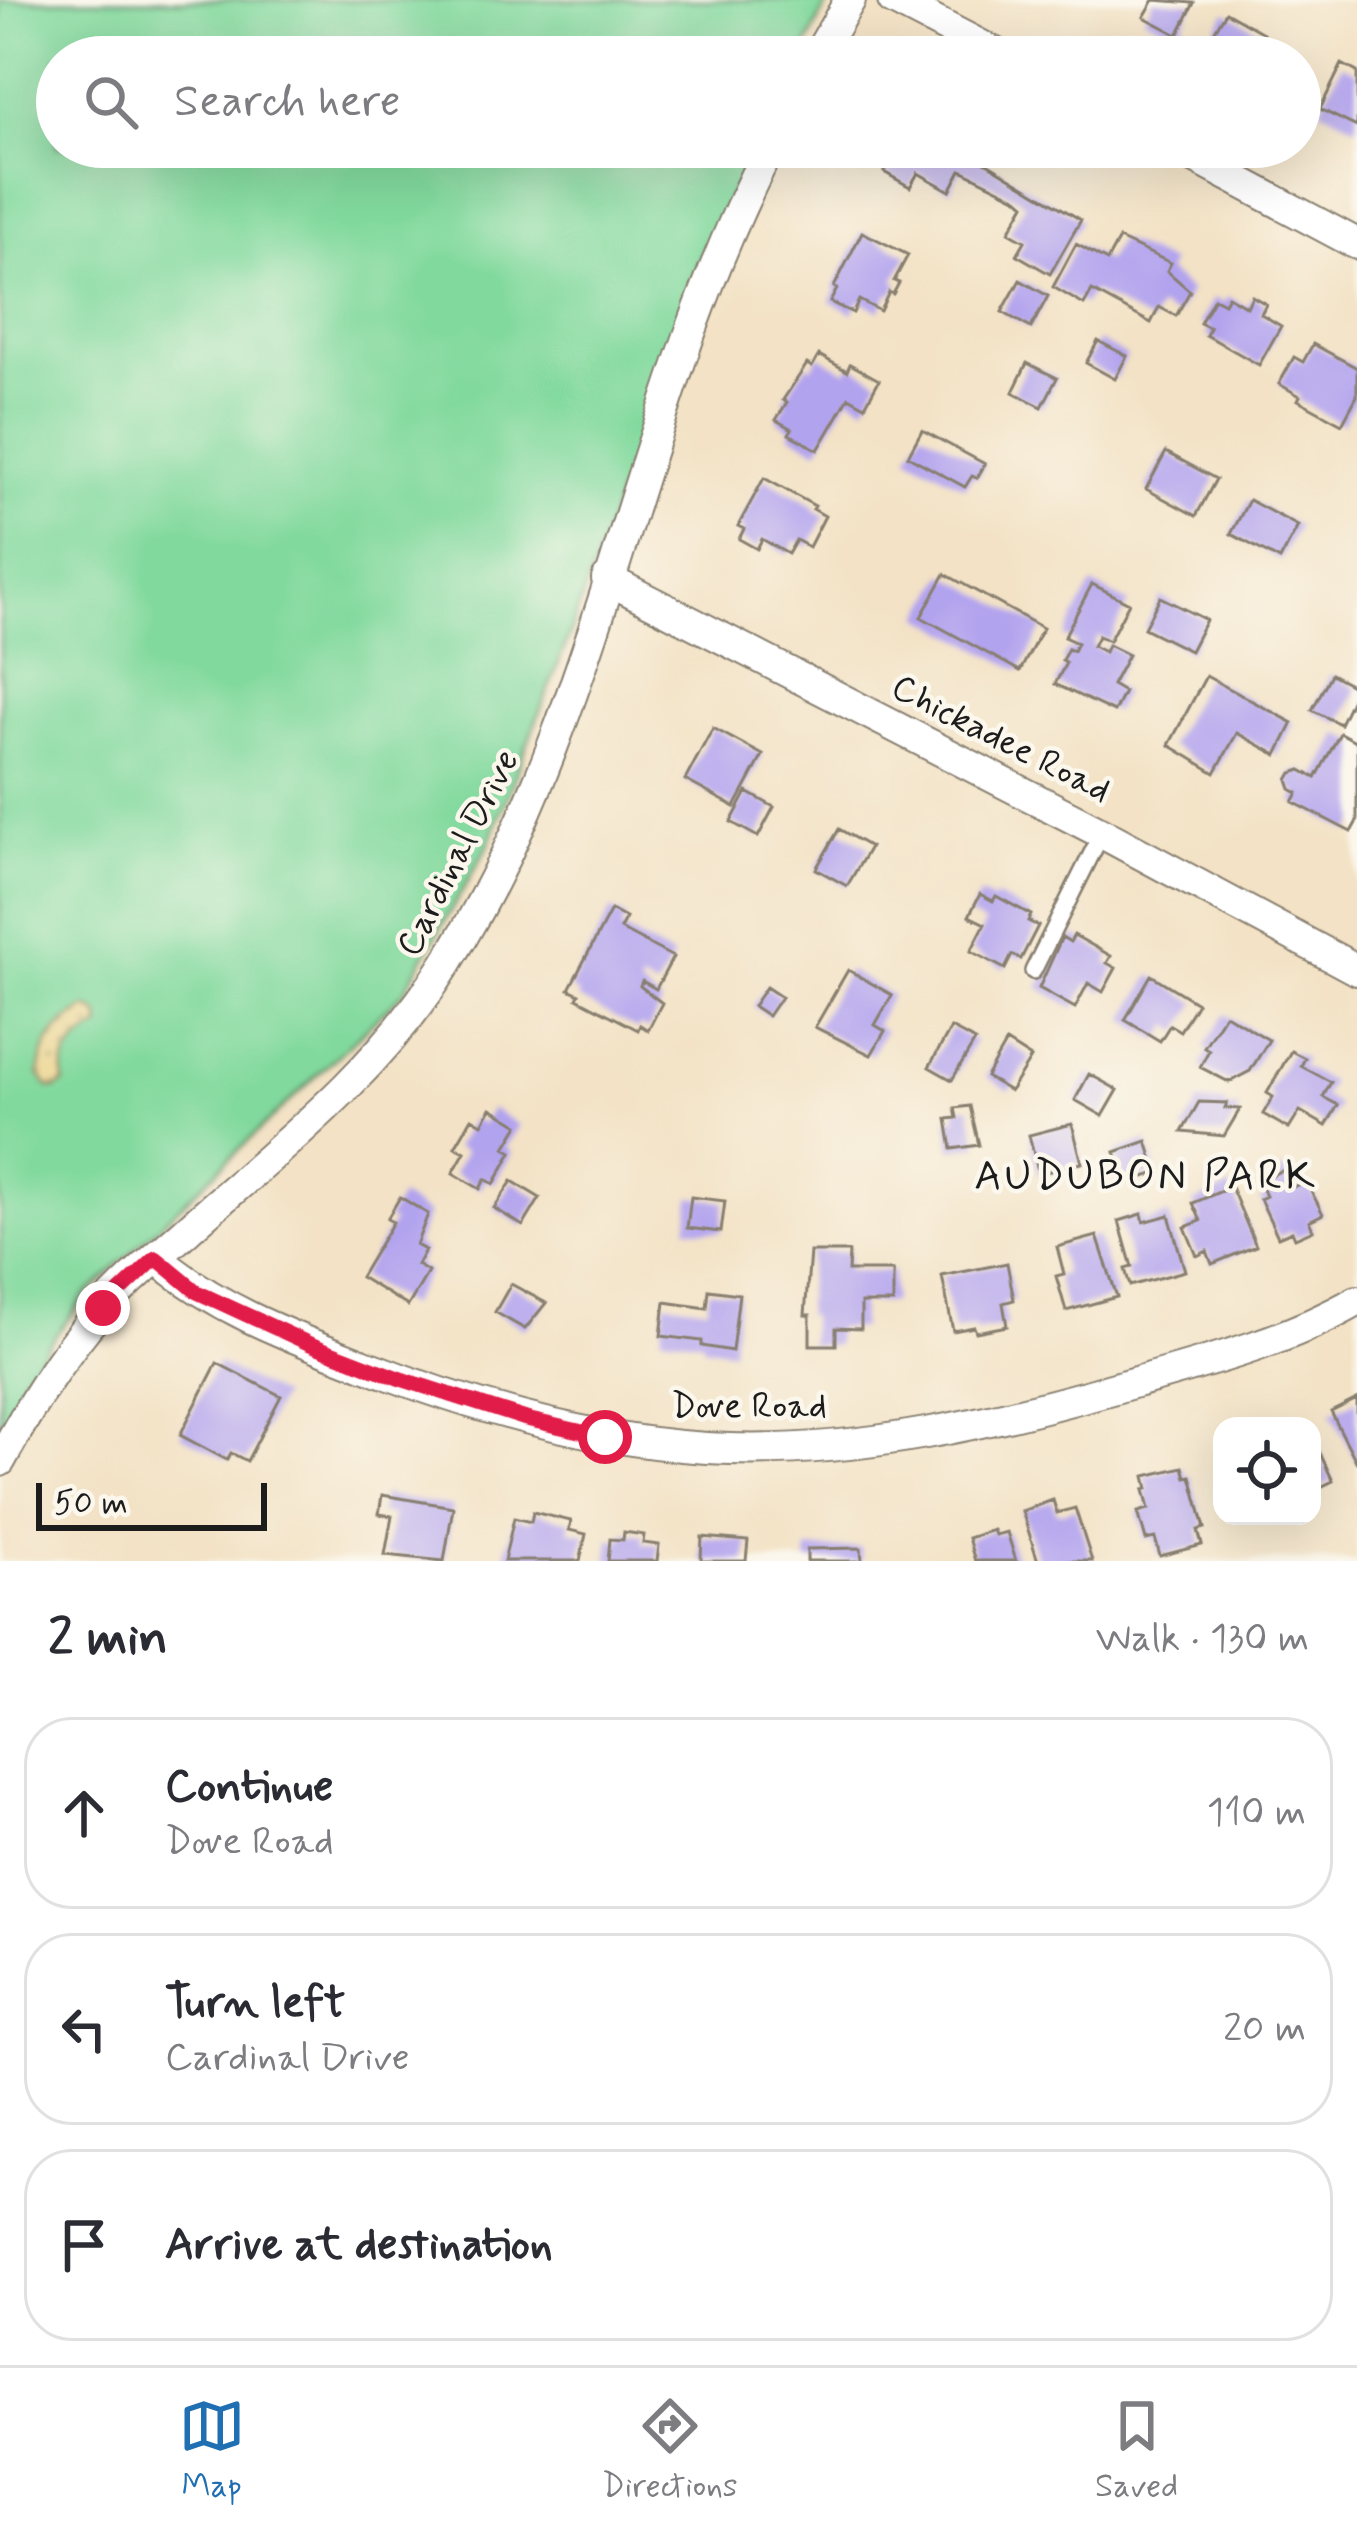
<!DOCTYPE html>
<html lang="en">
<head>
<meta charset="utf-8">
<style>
	body { margin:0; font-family:Mynerve,sans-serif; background:#f7f7f7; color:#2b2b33 }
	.controls { position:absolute; right:36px; bottom:36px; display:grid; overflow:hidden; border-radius:24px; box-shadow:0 12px 48px #0002 }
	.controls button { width:108px; height:108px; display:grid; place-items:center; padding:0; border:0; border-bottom:3px solid #e1e1e2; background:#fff; color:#2b2b33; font:60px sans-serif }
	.scale { position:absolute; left:36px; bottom:30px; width:231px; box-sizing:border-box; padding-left:12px; border:6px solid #1c1c1c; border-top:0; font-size:33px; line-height:42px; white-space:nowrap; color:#1c1c1c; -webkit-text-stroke:9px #fbf7ec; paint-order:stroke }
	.stop { position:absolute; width:36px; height:36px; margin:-27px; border:9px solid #e11d48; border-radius:50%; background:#fff }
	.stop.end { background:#e11d48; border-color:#fff; box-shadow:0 3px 12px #0008 }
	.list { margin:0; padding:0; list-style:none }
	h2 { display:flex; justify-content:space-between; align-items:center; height:156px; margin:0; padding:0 48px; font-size:51px }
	h2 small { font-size:39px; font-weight:400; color:#7c7c81 }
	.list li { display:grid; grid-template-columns:78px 1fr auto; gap:36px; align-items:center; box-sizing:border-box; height:192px; margin:0 24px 24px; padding:0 24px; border:3px solid #e1e1e2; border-radius:48px }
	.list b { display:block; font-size:45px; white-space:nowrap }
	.list p { margin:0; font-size:39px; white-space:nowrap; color:#7c7c81 }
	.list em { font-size:39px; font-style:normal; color:#7c7c81 }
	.icon { flex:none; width:66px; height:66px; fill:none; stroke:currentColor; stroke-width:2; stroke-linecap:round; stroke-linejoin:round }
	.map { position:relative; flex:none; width:1357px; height:1561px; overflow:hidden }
	.search { position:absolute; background:#fff; box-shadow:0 12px 48px #0002; left:36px; right:36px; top:36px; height:132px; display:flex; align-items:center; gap:30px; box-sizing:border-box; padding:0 42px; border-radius:66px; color:#7c7c81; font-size:45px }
	.sheet { height:804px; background:#fff }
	nav { display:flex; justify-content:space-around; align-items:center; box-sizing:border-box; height:168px; border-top:3px solid #e1e1e2; background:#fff; font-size:33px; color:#7c7c81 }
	nav a { display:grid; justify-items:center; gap:6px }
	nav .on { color:#1f6fb2 }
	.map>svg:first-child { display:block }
	.green { fill:#81d99d; stroke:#4e7a5c; stroke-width:3 }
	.sand { fill:url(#sand-dots); stroke:#857b5d; stroke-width:3 }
	.building { fill:#b2a3ee }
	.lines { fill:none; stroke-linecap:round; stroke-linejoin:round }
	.lane-casing { stroke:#887f70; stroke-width:20 }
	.street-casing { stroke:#887f70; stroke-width:34 }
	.lane { stroke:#fff; stroke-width:15 }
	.street { stroke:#fff; stroke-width:30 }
	.route { stroke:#e11d48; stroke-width:15 }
	.labels { text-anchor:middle; stroke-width:9; stroke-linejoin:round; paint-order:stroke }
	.street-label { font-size:36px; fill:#1c1c1c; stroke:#fbf7ec }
	.quarter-label { font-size:42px; letter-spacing:3px; fill:#1c1c1c; stroke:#fbf7ec }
</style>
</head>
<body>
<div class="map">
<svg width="1357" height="1561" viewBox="0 0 1357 1561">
	<defs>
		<pattern id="sand-dots" width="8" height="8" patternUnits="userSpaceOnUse" patternTransform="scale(3)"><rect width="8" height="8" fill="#eeda9e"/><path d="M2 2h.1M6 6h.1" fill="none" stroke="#ccba88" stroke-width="1.8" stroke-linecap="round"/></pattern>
	</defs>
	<rect width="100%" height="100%" fill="#fbf7ec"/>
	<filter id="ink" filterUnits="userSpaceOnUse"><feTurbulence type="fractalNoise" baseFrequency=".00833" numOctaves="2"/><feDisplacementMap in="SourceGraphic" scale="24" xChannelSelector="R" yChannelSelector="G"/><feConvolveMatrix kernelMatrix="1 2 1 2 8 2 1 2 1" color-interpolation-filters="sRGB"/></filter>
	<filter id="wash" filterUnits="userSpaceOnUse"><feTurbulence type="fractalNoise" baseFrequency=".004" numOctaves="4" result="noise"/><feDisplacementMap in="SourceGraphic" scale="48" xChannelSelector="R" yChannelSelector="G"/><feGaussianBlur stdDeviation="2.7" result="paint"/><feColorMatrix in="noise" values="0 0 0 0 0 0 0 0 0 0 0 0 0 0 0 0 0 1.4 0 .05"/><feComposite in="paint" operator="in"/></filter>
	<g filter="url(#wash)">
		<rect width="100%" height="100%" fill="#f3e2c5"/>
		<path class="green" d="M0,0H829L801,57H57V147H755L704,249L568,639L488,846L404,992L88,1294L26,1373L0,1429Z"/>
		<path class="sand" d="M87,1008L99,1014L101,1027C77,1039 60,1054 64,1083L55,1089L48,1087L39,1074C44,1040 58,1025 87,1008Z"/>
		<g id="blocks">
			<path class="building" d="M1154,0L1194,3L1178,35L1144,17Z
				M1226,12L1263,33L1261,36L1299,57H1227L1206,45Z
				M1342,64L1357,72V127L1320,109Z
				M900,147H983L977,157L1081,220L1050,274L1017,255L1025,241L1009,232L1025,204L1018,198L961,170L950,191L918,173L910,187L884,172Z
				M862,232L908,255L894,281L899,283L893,294L889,292L880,311L859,300L853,313L830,302L837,289L834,287Z
				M1119,239L1171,263L1167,271L1190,291L1176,316L1159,307L1151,323L1092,291L1084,305L1053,287L1076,244L1107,261Z
				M1020,280L1048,296L1031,328L1002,312Z
				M1228,296L1247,307L1252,296L1266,304L1261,314L1281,326L1259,365L1206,335L1210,328L1200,323L1214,298L1224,303Z
				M1098,341L1127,356L1115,379L1086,363Z
				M1313,344L1357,368V396L1342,424L1298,400L1300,396L1279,384L1294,357L1303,362Z
				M819,355L847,371L850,364L879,380L865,406L849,397L818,450L789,434L792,429L776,420L787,402L783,400L807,364L812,367Z
				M1027,363L1057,378L1042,407L1013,392Z
				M922,430L985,464L977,478L972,476L965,487L908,456Z
				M1166,452L1216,479L1196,516L1146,489Z
				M764,478L815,506L813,509L825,516L809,547L796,540L788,554L762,539L757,549L739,539L744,529L738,526Z
				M1249,500L1298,526L1280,560L1231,534Z
				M945,574L1043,628L1020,671L921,617Z
				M1092,584L1129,603L1109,641L1098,636L1093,646L1105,652L1108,645L1128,655L1112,685L1124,692L1114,712L1055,684L1066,663L1062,660L1068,649L1073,651L1077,643L1064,637Z
				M1160,597L1206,620L1190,651L1144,628Z
				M1331,674L1357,688L1340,724L1312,710Z
				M1206,676L1293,723L1277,755L1237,733L1215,773L1169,745Z
				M713,728L763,755L735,807L685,780Z
				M1340,733L1357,742V821L1351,832L1293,802L1298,793L1291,789L1288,780L1292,773L1301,770L1316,778Z
				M747,792L774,807L758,837L731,822Z
				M839,829L870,847L847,886L816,869Z
				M980,894L993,901L996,896L1031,915L1028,921L1038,926L1021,959L1012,955L1005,969L971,951L985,924L969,916Z
				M611,910L626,918L620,929L673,957L656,989L642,981L640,986L662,1003L648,1030L640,1025L638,1030L577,998L579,994L569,989Z
				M1074,935L1111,956L1107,963L1116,968L1103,992L1088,983L1075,1008L1039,988L1062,937L1070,942Z
				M848,970L892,995L875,1025L885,1031L871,1055L815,1027Z
				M1151,975L1197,1003L1180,1031L1170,1025L1160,1041L1125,1020Z
				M766,987L781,997L768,1016L753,1006Z
				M1225,1014L1269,1040L1250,1071L1229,1082L1200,1067L1209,1050L1204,1047Z
				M951,1028L975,1041L952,1080L929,1067Z
				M1006,1042L1031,1058L1010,1091L986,1077Z
				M1291,1051L1305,1058L1301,1066L1331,1082L1323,1097L1338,1105L1326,1126L1300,1111L1289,1129L1263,1114L1273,1097L1267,1093Z
				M1089,1074L1118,1090L1103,1116L1075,1100Z
				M1199,1102L1227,1103L1225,1108L1240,1109L1224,1136L1182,1132Z
				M970,1106L979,1145L952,1149L947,1119L957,1118L955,1108Z
				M491,1108L519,1125L505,1148L512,1152L494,1184L485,1179L480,1189L453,1173L465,1152L455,1147L472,1118L482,1124Z
				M1072,1124L1082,1163L1039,1174L1029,1135Z
				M1147,1141L1157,1173L1125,1183L1115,1152Z
				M1285,1169L1293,1187L1306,1181L1323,1214L1309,1221L1313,1230L1295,1238L1292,1231L1278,1237L1260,1199L1266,1196L1259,1181Z
				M512,1181L540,1198L523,1226L494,1208Z
				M1231,1187L1256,1246L1212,1264L1207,1251L1197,1256L1185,1227L1201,1221L1193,1203Z
				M400,1197L428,1214L416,1245L425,1250L417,1265L428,1272L408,1306L360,1277L393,1222L387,1219Z
				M691,1197L725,1201L721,1232L687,1228Z
				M1142,1214L1144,1222L1169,1215L1185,1271L1130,1286L1125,1269L1132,1267L1119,1221Z
				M1097,1236L1117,1297L1066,1311L1056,1276L1064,1274L1057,1247Z
				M810,1252H849L848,1271H893V1303H861V1329L836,1328V1345H810V1315H805Z
				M1007,1263L1014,1300L1003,1303L1007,1326L976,1332L974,1327L953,1331L942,1276Z
				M511,1284L546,1303L525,1329L495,1312Z
				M709,1290L739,1294L732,1351L702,1346V1341L661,1336L665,1302L707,1308Z
				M217,1363L281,1396L247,1461L231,1453L227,1460L180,1435Z
				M1357,1399V1463L1331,1412Z
				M1312,1436L1333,1481L1312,1491Z
				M1183,1467L1186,1477L1191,1476L1205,1528L1198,1530L1202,1545L1160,1556L1155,1538L1146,1540L1138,1512L1149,1509L1144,1490L1148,1489L1145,1476Z
				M382,1495L453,1507L444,1561L385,1555L392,1516L379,1514Z
				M1053,1500L1057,1513L1075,1508L1092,1561H1038L1022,1511Z
				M533,1512L571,1521L569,1530L586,1534L580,1561H504L514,1518L531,1522Z
				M993,1530L995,1535L1007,1532L1016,1561H975L968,1538Z
				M624,1532L644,1535L643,1543L659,1545L657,1561H608L610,1539L623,1540Z
				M702,1537L748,1541L746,1561H701Z
				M861,1548L862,1561H807V1549Z"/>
		</g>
	</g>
	<g filter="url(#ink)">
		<use href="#blocks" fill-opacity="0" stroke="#887f70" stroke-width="3"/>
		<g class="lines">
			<defs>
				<path id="lane" d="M1033,971L1102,833"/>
				<path id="street" d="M893,0L1003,57
					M817,57L850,0
					M1175,147L1357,244
					M607,579L1102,833L1357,970
					M156,1258C221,1311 287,1335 364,1365C474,1408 589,1441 707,1448C853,1457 997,1422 1136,1382C1211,1361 1289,1340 1357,1301
					M0,1461C29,1408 60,1356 101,1310C127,1281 158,1256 187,1230C281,1147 379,1071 446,964C604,714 634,408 770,147"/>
			</defs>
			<use href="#lane" class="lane-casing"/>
			<use href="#street" class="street-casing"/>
			<use href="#lane" class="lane"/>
			<use href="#street" class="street"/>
		</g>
	</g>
	<g class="lines" filter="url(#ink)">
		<path class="route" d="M103,1308L156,1258L197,1292L310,1344L398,1378L526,1419L605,1437"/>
	</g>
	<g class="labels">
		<g class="street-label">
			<text transform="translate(1002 737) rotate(27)" y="13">Chickadee Road</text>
			<text transform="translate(456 852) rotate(-63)" y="13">Cardinal Drive</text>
			<text x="749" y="1417">Dove Road</text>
		</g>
		<g class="quarter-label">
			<text x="1146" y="1189">AUDUBON PARK</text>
		</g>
	</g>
</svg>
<div class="controls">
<button><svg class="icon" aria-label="locate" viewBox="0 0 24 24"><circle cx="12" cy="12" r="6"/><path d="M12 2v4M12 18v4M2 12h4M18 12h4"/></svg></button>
</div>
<div class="scale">50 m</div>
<div class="stop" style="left:605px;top:1437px"></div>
<div class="stop end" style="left:103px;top:1308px"></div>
<div class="search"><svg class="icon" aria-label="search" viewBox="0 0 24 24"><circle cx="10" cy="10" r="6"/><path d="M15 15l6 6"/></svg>Search here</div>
</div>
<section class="sheet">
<h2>2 min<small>Walk · 130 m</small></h2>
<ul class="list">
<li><svg class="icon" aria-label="ahead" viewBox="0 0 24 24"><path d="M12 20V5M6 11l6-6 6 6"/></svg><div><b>Continue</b><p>Dove Road</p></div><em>110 m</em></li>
<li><svg class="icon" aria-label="left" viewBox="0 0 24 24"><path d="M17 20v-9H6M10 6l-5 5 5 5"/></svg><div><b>Turn left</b><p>Cardinal Drive</p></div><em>20 m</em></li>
<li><svg class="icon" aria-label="arrive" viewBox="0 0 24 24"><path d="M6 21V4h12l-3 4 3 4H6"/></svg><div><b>Arrive at destination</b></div></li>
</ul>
</section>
<nav>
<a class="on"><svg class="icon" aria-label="map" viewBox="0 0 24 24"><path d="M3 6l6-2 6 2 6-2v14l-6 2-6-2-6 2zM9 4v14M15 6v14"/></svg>Map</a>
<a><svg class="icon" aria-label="directions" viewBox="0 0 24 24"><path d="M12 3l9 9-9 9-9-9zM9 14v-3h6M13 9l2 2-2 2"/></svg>Directions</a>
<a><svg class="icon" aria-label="saved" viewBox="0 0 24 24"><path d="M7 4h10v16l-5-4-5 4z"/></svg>Saved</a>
</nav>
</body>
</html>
